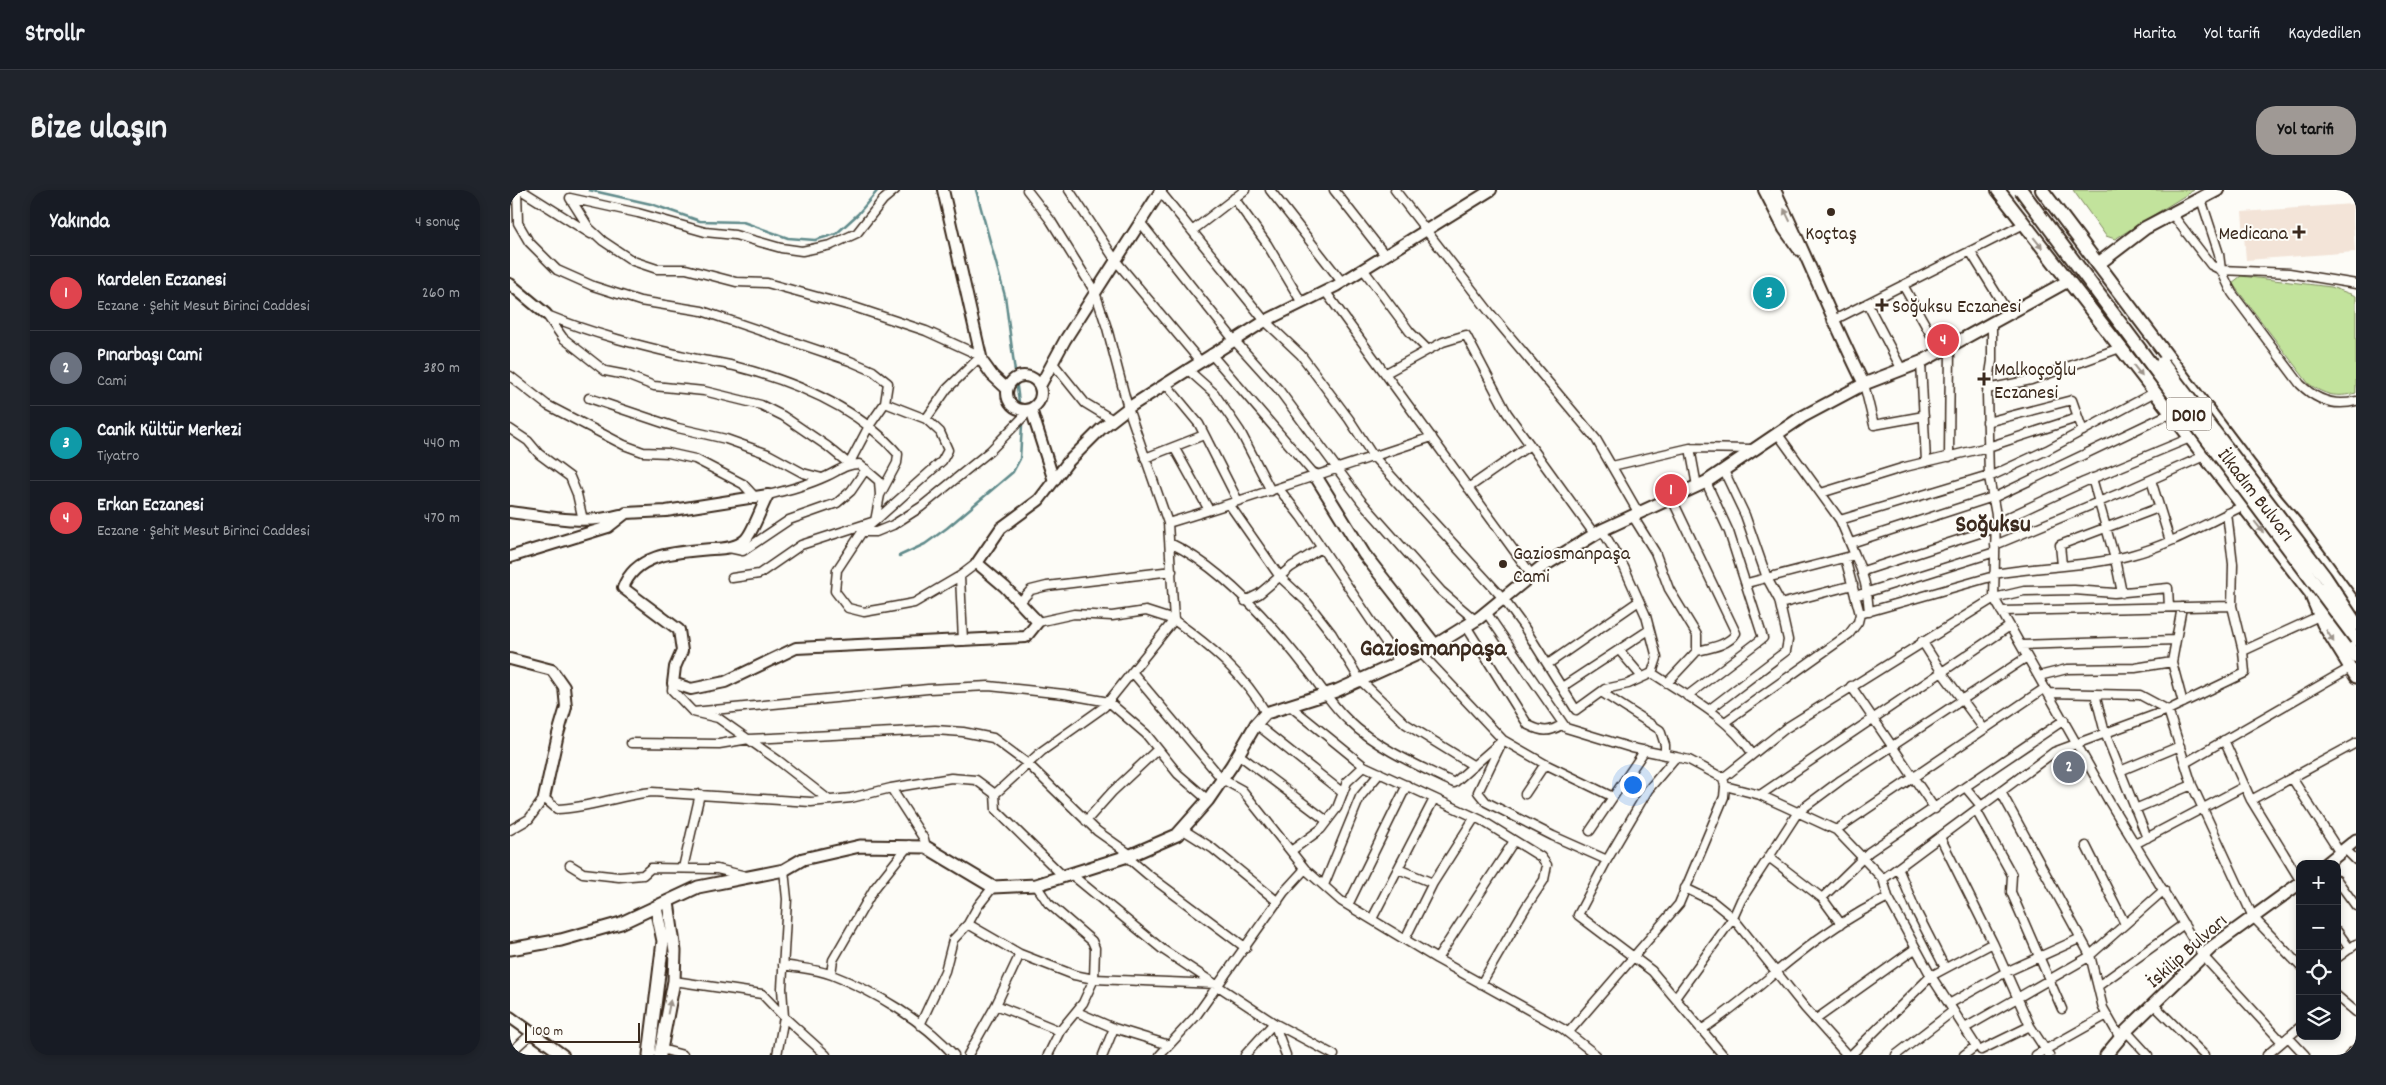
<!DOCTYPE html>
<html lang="tr">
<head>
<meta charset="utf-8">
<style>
	body { margin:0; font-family:Dekko,sans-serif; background:#20242c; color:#f1f3f6 }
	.controls { position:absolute; right:15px; bottom:15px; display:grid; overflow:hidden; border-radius:10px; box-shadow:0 2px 8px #0003 }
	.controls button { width:45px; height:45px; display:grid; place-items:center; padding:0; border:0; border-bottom:1px solid #363941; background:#171b24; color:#f1f3f6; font:25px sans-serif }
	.scale { position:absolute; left:15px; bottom:12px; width:115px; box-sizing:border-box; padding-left:5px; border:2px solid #3b2a1e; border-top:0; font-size:14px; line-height:18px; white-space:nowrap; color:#3b2a1e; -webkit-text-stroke:4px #fdfcf7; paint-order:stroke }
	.you { position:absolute; left:1122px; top:594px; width:18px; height:18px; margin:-12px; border:4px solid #fff; border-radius:50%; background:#1a73e8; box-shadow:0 0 0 8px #1a73e833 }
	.badge { display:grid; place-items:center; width:32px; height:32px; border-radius:50%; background:#9f9995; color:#fff; font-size:16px; font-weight:700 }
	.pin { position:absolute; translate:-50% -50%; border:2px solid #fff; box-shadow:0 1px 5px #0006 }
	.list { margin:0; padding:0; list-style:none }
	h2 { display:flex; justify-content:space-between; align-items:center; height:65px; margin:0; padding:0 20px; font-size:21px }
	h2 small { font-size:16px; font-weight:400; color:#9ea1a6 }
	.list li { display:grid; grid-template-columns:32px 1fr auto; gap:15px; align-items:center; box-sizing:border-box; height:75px; padding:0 20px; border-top:1px solid #363941 }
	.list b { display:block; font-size:19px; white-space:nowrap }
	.list p { margin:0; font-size:16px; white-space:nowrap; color:#9ea1a6 }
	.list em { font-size:16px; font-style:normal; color:#9ea1a6 }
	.icon { flex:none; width:28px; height:28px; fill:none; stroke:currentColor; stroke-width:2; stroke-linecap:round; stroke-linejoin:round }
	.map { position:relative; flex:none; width:1846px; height:865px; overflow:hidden; border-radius:20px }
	header { display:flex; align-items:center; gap:30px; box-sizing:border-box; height:70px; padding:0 25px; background:#171b24; border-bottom:1px solid #363941 }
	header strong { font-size:24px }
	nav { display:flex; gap:28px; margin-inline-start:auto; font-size:18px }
	.intro { display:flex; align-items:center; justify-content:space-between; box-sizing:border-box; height:120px; padding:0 30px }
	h1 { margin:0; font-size:35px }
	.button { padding:12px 22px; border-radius:20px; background:#9f9995; color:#111; font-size:18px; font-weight:700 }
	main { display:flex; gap:30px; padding:0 30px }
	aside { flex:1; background:#171b24; border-radius:20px; box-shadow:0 2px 8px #0003 }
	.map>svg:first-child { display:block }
	.built { fill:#f3e4d8 }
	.green { fill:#c2e39c; stroke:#7e865d }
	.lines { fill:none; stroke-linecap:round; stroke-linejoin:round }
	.stream { stroke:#618b8b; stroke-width:2.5 }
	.minor-casing { stroke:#3b2a1e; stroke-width:11 }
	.tertiary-casing { stroke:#3b2a1e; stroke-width:14 }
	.secondary-casing { stroke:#3b2a1e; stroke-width:15 }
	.primary-casing { stroke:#3b2a1e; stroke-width:16 }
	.minor { stroke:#fdfcf7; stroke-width:8 }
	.tertiary { stroke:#fdfcf7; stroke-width:10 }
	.secondary { stroke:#fdfcf7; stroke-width:11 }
	.primary { stroke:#fdfcf7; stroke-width:12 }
	.trunk-bridge-casing { stroke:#3b2a1e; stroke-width:16; stroke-linecap:butt }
	.trunk-bridge { stroke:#fdfcf7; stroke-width:12 }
	.oneway { fill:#9c938a }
	.poi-dot { fill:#3b2a1e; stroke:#fdfcf7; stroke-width:2 }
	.labels { text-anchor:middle; stroke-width:4; stroke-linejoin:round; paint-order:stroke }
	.shield { fill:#fdfcf7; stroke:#75695f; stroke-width:1 }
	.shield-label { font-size:19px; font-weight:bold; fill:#3b2a1e }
	.poi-label { font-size:20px; fill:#3b2a1e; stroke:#fdfcf7; text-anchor:start }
	.street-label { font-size:20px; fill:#3b2a1e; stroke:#fdfcf7 }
	.district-label { font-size:25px; font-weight:bold; fill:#3b2a1e; stroke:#fdfcf7 }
</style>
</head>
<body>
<header>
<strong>Strollr</strong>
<nav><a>Harita</a><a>Yol tarifi</a><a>Kaydedilen</a></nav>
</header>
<div class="intro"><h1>Bize ulaşın</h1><a class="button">Yol tarifi</a></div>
<main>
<aside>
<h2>Yakında<small>4 sonuç</small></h2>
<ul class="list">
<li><span class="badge" style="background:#e0444e">1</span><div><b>Kardelen Eczanesi</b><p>Eczane · Şehit Mesut Birinci Caddesi</p></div><em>260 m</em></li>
<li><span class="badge" style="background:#6b7280">2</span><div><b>Pınarbaşı Cami</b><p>Cami</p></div><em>380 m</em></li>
<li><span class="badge" style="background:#0f9aa8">3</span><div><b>Canik Kültür Merkezi</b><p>Tiyatro</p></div><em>440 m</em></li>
<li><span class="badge" style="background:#e0444e">4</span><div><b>Erkan Eczanesi</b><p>Eczane · Şehit Mesut Birinci Caddesi</p></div><em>470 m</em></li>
</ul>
</aside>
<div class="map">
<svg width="1846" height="865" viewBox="0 0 1846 865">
	<rect width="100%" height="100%" fill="#fdfcf7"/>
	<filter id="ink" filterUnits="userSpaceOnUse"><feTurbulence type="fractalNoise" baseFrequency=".02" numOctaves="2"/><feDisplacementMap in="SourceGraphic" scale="10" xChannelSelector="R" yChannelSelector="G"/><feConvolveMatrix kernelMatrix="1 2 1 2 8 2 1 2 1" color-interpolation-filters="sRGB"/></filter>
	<g filter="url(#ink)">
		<path class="built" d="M1842,14L1845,62L1736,70L1732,22Z"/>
		<path class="green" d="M1563,0H1684L1605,49L1596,46Z
			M1731,86L1821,97L1846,106V203C1826,208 1815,205 1799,194L1722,93Z"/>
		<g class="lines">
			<path class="stream" d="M79,0L141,14L190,31L233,32L278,48L305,50L326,44L348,24L368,0
				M389,366L415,354L437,338L503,282L510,269L512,235L495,106L466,0"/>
			<defs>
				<path id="minor" d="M7,0L8,33L19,52L47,80L83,96L130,111L192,121L340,171L363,181L378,193L375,213L359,236L339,274L317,256L273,226L251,215L194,201L144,196L116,185L95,181L53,148L36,124
					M11,0L81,44
					M385,0L373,10L347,43L321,55L292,61L271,58L225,45L195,42L128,23L60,8L79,38L93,51L123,71L147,79H176L226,92L257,93L344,117L416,141L471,166L437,199L416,229
					M517,0L541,31L585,102L597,138L618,218L658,333L664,430C700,456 734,484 756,523
					M559,0L606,71L690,171
					M649,0L755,131L791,165L839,229L863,266L992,407L1014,437L1066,520L1095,499L1118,494L1142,483
					M760,0L832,92
					M824,0L875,65
					M885,0L981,124L1086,249L1128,322
					M724,8L757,54L792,113
					M1691,9L1709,64L1711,80L1722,103L1790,194C1805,209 1824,217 1846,211
					M1662,24L1701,75L1711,80L1779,83L1846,94
					M630,32L724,150L769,200L852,312L931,401L965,430
					M682,41L735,0
					M1460,61L1499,124
					M853,79L900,142L918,160L933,152L956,145L997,223L1085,345
					M1393,95L1430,161
					M815,101L1021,384
					M1357,113L1392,180
					M37,125C83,144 131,156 179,167C194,171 209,172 224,176C283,191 347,216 388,264L387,273L370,305
					M1322,131L1514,34
					M1482,134V171L1477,203L1479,287L1486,325L1484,408L1600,613L1693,766L1772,852
					M701,164L805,285
					M542,172L575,213L603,230
					M1411,172L1416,272
					M677,179L704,203L730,241L761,301
					M876,183L918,160
					M0,186L37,215L114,255L133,262L158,263L185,269L233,294L245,307
					M655,193L689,234L728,311
					M1354,194L1364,235L1414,226
					M1477,199L1521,190L1610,158
					M79,208L168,238L216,249L258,264L293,283L312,288
					M1477,232L1562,210L1573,241
					M0,239L18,251L29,264L60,287L67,304L73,330
					M664,257L699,320
					M1180,258L1243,259
					M1439,267L1440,155
					M635,268L694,245
					M1102,276L1180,258L1187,296
					M1479,287L1537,260L1645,202
					M1582,288L1605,369L1612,403
					M1641,290L1660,351
					M958,298L1020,255
					M769,299L791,327L889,472
					M1311,303L1395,277L1478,257L1567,228
					M258,305C278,300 298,295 317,286C328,281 336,274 349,274L369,291L370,305L365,331L352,342L327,380L325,401L338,418L354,422L377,418L404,413L450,386L467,373
					M1161,307L1226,443C1219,455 1200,458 1187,461
					M1483,308L1661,223
					M719,314L770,387L797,412L822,444L850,490L896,534L964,576
					M1717,323L1723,374L1722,416L1733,461
					M1122,325L1145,362L1159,399L1187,445V461L1157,493
					M1330,330L1479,285
					M658,333C747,306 834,276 922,247
					M1486,333L1574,292L1680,248
					M1092,340L1114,377L1136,426L1147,468L1142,483C1181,509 1216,525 1243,564
					M352,342H366L383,335L411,317L480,261L521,219
					M660,353C711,377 761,433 796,478C810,495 822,516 839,531C865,557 911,577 944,593L993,550
					M1341,353L1483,307
					M1485,355L1620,299L1694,266
					M219,358L233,361L279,330L327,313L341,301L356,279
					M1345,365C1354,384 1358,401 1359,422
					M1552,375L1550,355L1648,318
					M1353,381L1485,338
					M1484,384C1529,376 1577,377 1621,365C1660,355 1697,333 1733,316
					M450,386L453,451
					M222,388L249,384L291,355L365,331L432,271L438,260L430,242L416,229L375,213
					M1237,393L1345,365L1330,330L1267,243
					M1345,406L1485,362
					M735,411L749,404L781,377L811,358
					M509,413L521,400L537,396L662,381
					M1270,414L1343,395
					M1672,417L1662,472L1673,513
					M1491,421L1722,416
					M976,422L1056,538L1122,558L1166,567
					M1350,424L1484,386
					M956,436L1018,535C1032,542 1039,543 1053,534
					M1412,451L1431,481L1474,539
					M1511,455L1666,450
					M1109,460L1132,487
					M911,463L993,550L1035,574L1103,607
					M1038,474L1129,411
					M623,483L712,589L732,600L795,679L831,711L927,769L1053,839L1086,865
					M1529,486L1557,479L1625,478L1662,472
					M163,493L162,500L183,522L208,528L269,571L319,610
					M1341,496L1425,619
					M1052,497L1139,440
					M1091,502L1150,540L1155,555V565
					M1539,503L1630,505L1658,520L1682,595L1743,727L1790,776
					M1585,504L1595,543L1637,648
					M1177,506L1253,448L1219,342L1196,292
					M780,516L854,576L971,630L1031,667L1037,675L1034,690L1016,717L971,794
					M1200,519L1276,461L1278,450L1269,410L1257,388L1235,325L1214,281
					M183,522L418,499L479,496L554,504L599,512L636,544L668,584L698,610
					M1215,532L1339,444L1348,432L1350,424L1335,368
					M746,534L833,603
					M1714,550L1741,610L1790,690
					M121,553L209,554L239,549L425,540L453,542L483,548L518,574L587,641L621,665
					M991,554L968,602L976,612L1043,646L1097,670
					M728,564L817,631
					M1675,573L1840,478
					M1610,581L1670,556
					M1213,588L1179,570L1166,567L1138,600L1097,670L1068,725L1142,781L1213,865
					M1782,588L1830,663
					M1215,596L1250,605L1326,640L1373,689
					M381,598L441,588L466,590L485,604L532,561L594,517L664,430L636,421L602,426L564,424L528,432
					M1456,598L1471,616
					M1491,602L1580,765L1593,818L1610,848
					M485,604L486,620L554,687
					M1015,604L1035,574
					M1250,605L1500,436
					M1741,610L1846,553
					M1625,619L1682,595
					M1466,620L1502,685L1501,702L1552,819
					M576,631L602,602L648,559
					M672,639L702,658L768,712
					M0,640L19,629L34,608L47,619C80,618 110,605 142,602L301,612L341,608L381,598L414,649L416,657
					M1326,640L1535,498
					M1080,641L1135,560
					M1430,647L1483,753L1421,786L1466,856L1454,865
					M1625,654L1735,596
					M1576,656L1615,734
					M1835,659L1846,670
					M781,661L811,639L827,618L837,592L854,576
					M617,667L637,684L736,758
					M1260,668L1312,708L1331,734
					M60,675L73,683L109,687L133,685L141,678L207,679L236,686
					M173,678L190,604
					M1388,678L1406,721L1435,778
					M888,679L923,693L965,627
					M562,685L652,759L764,833L824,865
					M1827,690L1846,716
					M526,695L538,713L582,751L585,758L584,789L573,813L550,841L538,865
					M814,695L850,607L870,583
					M1175,698L1202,711L1223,728L1295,818L1337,865
					M1312,708L1359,662L1554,530
					M838,715L897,595
					M862,729L924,609
					M458,734L510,764L564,785L584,789L707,794
					M1827,741L1840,759
					M895,749L923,693
					M1483,753L1520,836L1539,865
					M1827,768L1846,754
					M927,769L1004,651
					M273,775C289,778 307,779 322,785C364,801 414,831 444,865
					M321,784L323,770L364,699L399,655
					M164,791L252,804L274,827L316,865
					M1588,796L1674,734
					M1827,806L1846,822
					M1165,808L1223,728L1231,710L1288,622L1331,590L1517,467
					M1439,814L1496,782L1571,748
					M1643,814L1694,865
					M486,815L550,841
					M567,822L604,838L659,855
					M1305,830L1406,758
					M410,835L435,781L443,750L458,734L468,716L483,697
					M1455,838L1577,768L1654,700
					M1191,840C1224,819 1252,793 1282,769C1311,745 1344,724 1378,707L1373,689L1544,562L1658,520L1735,483L1733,461L1809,426
					M1616,841L1638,865
					M1058,843L1169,714L1214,607L1215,596L1213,588L1276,538L1484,408L1514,401L1564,400L1604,403L1658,398L1659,417
					M1778,847L1795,865
					M151,859L173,865
					M1471,860L1520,836
					M0,863L22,843
					M267,865L274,827L272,798L277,709L274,680
					M458,865L486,815L510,764
					M593,865L604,838
					M650,865L686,826L774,702L795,679
					M735,865L764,833L776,865
					M1341,865L1421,786L1378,707
					M1386,865L1443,821
					M1526,865L1597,825
					M1757,865L1790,837
					M1839,865L1846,859"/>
				<path id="tertiary" d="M433,0L472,171L482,185L497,199
					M1254,0L1274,39L1289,60
					M1265,0C1296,64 1322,130 1354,194
					M0,94L36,124
					M497 203a17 17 0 1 1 34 0a17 17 0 1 1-34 0Z
					M530,196L555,150L651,0
					M521,219L544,291
					M258,305C252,315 243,343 235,350C226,358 213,359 202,359C169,362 126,362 113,398L169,440L172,461L165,477L163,493L181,499L215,492L286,458L516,447L528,432L495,397L467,373L491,338L529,310L558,272L591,239L618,218L755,131L826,96L981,0
					M0,322C37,327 74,335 110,325
					M0,367L98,337L116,323L156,321L258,305
					M0,469L42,480L54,497L56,517L48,544L34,608
					M0,827L53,865"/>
				<path id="secondary" d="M805,285L854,364L925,455
					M1802,408L1813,434L1846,487
					M1816,674L1846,650
					M0,759L51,750L111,733L188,697L274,680L293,669L350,656L416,657L483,697L526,695L621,665L667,645L698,610L722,575L746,534L756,523L826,501L919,459L969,428L1030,378L1092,340L1196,292L1292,227L1354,194L1411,172L1558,91
					M139,865L153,751L146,718
					M150,865L164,791L165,761L158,712
					M1596,865L1616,841L1702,757L1790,693"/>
				<path id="primary" d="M1488,0L1818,425L1846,466
					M1532,0L1765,309L1786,334L1846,416
					M1588,74L1635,38L1707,0"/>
			</defs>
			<use href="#minor" class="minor-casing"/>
			<use href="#tertiary" class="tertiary-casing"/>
			<use href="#secondary" class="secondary-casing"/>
			<use href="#primary" class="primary-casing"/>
			<use href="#minor" class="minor"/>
			<use href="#tertiary" class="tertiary"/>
			<use href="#secondary" class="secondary"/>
			<use href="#primary" class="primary"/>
			<defs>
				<path id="trunk-bridge" d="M1511,0L1846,449
					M1652,173L1815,387L1846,434"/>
			</defs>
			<use href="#trunk-bridge" class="trunk-bridge-casing"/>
			<use href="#trunk-bridge" class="trunk-bridge"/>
		</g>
		<defs><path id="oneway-solid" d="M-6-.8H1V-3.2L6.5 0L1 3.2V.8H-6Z" transform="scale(1.25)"/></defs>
		<g class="oneway">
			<use href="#oneway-solid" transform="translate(1277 25) rotate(-116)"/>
			<use href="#oneway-solid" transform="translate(1528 53) rotate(52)"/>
			<use href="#oneway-solid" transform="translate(1628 181) rotate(52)"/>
			<use href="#oneway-solid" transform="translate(1749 337) rotate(52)"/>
			<use href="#oneway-solid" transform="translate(1820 446) rotate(58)"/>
			<use href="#oneway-solid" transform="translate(159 817) rotate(-79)"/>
		</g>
	</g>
	<g class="poi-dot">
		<circle cx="1321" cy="22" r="5"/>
		<path d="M1786.5 34.5h5v5h5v5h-5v5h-5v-5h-5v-5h5z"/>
		<path d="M1369.5 107.5h5v5h5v5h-5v5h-5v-5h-5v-5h5z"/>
		<path d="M1471.5 181.5h5v5h5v5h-5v5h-5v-5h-5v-5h5z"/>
		<circle cx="993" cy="374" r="5"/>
	</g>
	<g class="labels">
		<rect class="shield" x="1656.5" y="207.5" width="45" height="33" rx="4"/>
		<g class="shield-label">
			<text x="1679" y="231">D010</text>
		</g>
		<g class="poi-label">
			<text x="1321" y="49" text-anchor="middle">Koçtaş</text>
			<text x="1778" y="49" text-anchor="end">Medicana</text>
			<text x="1382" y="122">Soğuksu Eczanesi</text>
			<text x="1484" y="185">Malkoçoğlu<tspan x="1484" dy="23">Eczanesi</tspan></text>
			<text x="1003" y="369">Gaziosmanpaşa<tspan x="1003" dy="23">Cami</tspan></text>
		</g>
		<g class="street-label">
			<text transform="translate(1747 304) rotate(52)" y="7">İlkadım Bulvarı</text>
			<text transform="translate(1676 760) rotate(-42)" y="7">İskilip Bulvarı</text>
		</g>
		<g class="district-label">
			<text x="1483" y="341">Soğuksu</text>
			<text x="923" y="465">Gaziosmanpaşa</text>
		</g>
	</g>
</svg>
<div class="controls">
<button>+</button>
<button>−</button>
<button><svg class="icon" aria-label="locate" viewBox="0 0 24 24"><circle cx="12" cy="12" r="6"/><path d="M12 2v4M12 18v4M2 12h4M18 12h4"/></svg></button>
<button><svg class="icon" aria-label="layers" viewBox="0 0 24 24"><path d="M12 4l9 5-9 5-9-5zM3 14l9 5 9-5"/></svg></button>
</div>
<div class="scale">100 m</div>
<div class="you"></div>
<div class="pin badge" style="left:1161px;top:300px;background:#e0444e">1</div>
<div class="pin badge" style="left:1559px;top:577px;background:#6b7280">2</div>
<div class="pin badge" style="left:1259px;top:103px;background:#0f9aa8">3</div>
<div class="pin badge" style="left:1433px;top:150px;background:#e0444e">4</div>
</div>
</main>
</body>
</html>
